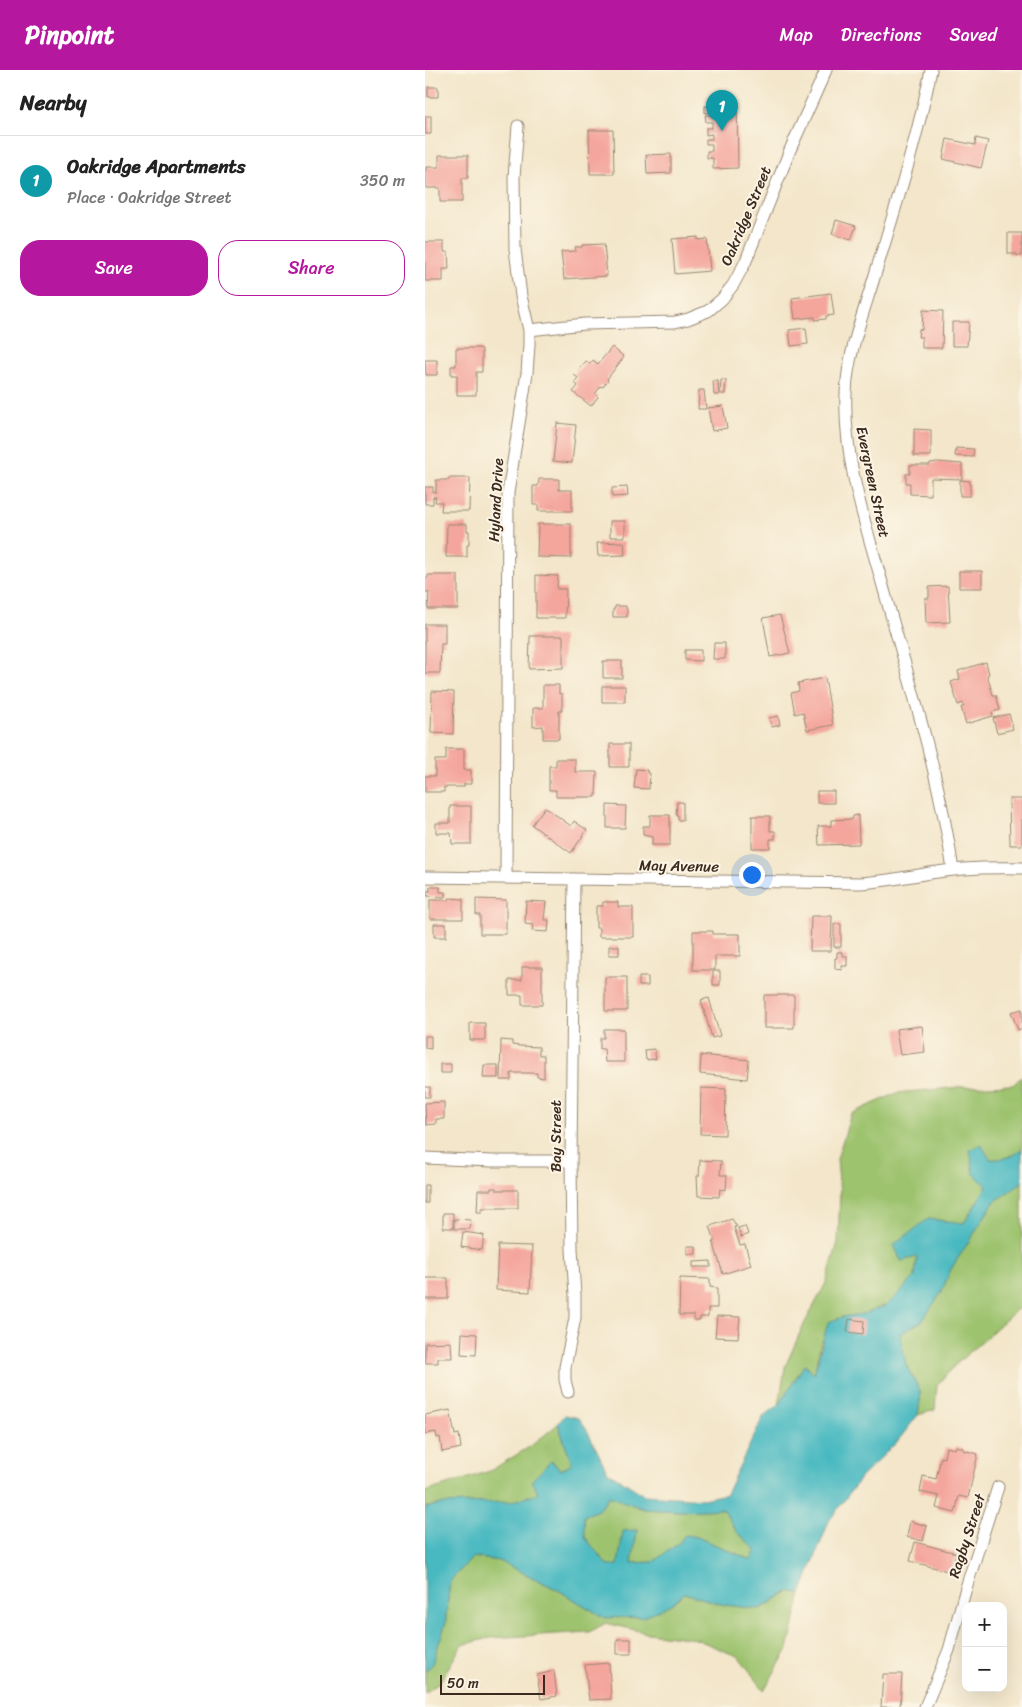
<!DOCTYPE html>
<html lang="en">
<head>
<meta charset="utf-8">
<style>
	body { margin:0; font-family:Sriracha,sans-serif; background:#f6f6f6; color:#222 }
	.controls { position:absolute; right:15px; bottom:15px; display:grid; overflow:hidden; border-radius:10px; box-shadow:0 5px 20px #0002 }
	.controls button { width:45px; height:45px; display:grid; place-items:center; padding:0; border:0; border-bottom:1px solid #e0e0e0; background:#fff; color:#222; font:25px sans-serif }
	.scale { position:absolute; left:15px; bottom:12px; width:105px; box-sizing:border-box; padding-left:5px; border:2px solid #3b2a1e; border-top:0; font-size:14px; line-height:18px; white-space:nowrap; color:#3b2a1e; -webkit-text-stroke:4px #fcf5e5; paint-order:stroke }
	.you { position:absolute; left:326px; top:804px; width:18px; height:18px; margin:-12px; border:4px solid #fff; border-radius:50%; background:#1a73e8; box-shadow:0 0 0 8px #1a73e833 }
	.badge { display:grid; place-items:center; width:32px; height:32px; border-radius:50%; background:#b5179e; color:#fff; font-size:16px; font-weight:700 }
	.pin { position:absolute; translate:-50% -41px; filter:drop-shadow(0 1px 2px #0008) }
	.pin::after { content:''; position:absolute; top:26px; width:18px; height:15px; background:inherit; clip-path:polygon(0 0,100% 0,50% 100%) }
	.list { margin:0; padding:0; list-style:none }
	h2 { display:flex; justify-content:space-between; align-items:center; height:65px; margin:0; padding:0 20px; font-size:21px }
	h2 small { font-size:16px; font-weight:400; color:#767676 }
	.list li { display:grid; grid-template-columns:32px 1fr auto; gap:15px; align-items:center; box-sizing:border-box; height:90px; padding:0 20px; border-top:1px solid #e0e0e0 }
	.list b { display:block; font-size:19px; white-space:nowrap }
	.list p { margin:0; font-size:16px; white-space:nowrap; color:#767676 }
	.list em { font-size:16px; font-style:normal; color:#767676 }
	.actions { display:flex; gap:10px; padding:15px 20px }
	.actions a { flex:1; padding:11px 0; border:1px solid #b5179e; border-radius:20px; text-align:center; font-size:18px; color:#b5179e }
	.actions .main { background:#b5179e; color:#fff }
	.map { position:relative; flex:none; width:597px; height:1637px; overflow:hidden }
	header { display:flex; align-items:center; gap:30px; box-sizing:border-box; height:70px; padding:0 25px; background:#b5179e; color:#fff }
	header strong { font-size:24px }
	nav { display:flex; gap:28px; margin-inline-start:auto; font-size:18px }
	main { display:flex }
	aside { flex:1; background:#fff }
	.map>svg:first-child { display:block }
	.green { fill:#9dc36e; stroke:#6c7646 }
	.water { fill:#4ab9c1; stroke:#427270; fill-rule:evenodd }
	.building { fill:#f4a69d }
	.lines { fill:none; stroke-linecap:round; stroke-linejoin:round }
	.minor-casing { stroke:#978874; stroke-width:13 }
	.minor { stroke:#fff; stroke-width:11 }
	.labels { text-anchor:middle; stroke-width:4; stroke-linejoin:round; paint-order:stroke }
	.street-label { font-size:15px; fill:#3b2a1e; stroke:#fcf5e5 }
</style>
</head>
<body>
<header>
<strong>Pinpoint</strong>
<nav><a>Map</a><a>Directions</a><a>Saved</a></nav>
</header>
<main>
<aside>
<h2>Nearby<small></small></h2>
<ul class="list">
<li><span class="badge" style="background:#0f9aa8">1</span><div><b>Oakridge Apartments</b><p>Place · Oakridge Street</p></div><em>350 m</em></li>
</ul>
<div class="actions"><a class="main">Save</a><a>Share</a></div>
</aside>
<div class="map">
<svg width="597" height="1637" viewBox="0 0 597 1637">
	<rect width="100%" height="100%" fill="#fcf5e5"/>
	<filter id="ink" filterUnits="userSpaceOnUse"><feTurbulence type="fractalNoise" baseFrequency=".02" numOctaves="2"/><feDisplacementMap in="SourceGraphic" scale="10" xChannelSelector="R" yChannelSelector="G"/><feConvolveMatrix kernelMatrix="1 2 1 2 8 2 1 2 1" color-interpolation-filters="sRGB"/></filter>
	<filter id="wash" filterUnits="userSpaceOnUse"><feTurbulence type="fractalNoise" baseFrequency=".0096" numOctaves="4" result="noise"/><feDisplacementMap in="SourceGraphic" scale="20" xChannelSelector="R" yChannelSelector="G"/><feGaussianBlur stdDeviation="1.12" result="paint"/><feColorMatrix in="noise" values="0 0 0 0 0 0 0 0 0 0 0 0 0 0 0 0 0 1.4 0 .05"/><feComposite in="paint" operator="in"/></filter>
	<g filter="url(#wash)">
		<rect width="100%" height="100%" fill="#f3e6ca"/>
		<path class="green" d="M597,1006V1078L595,1082L574,1090L565,1089L556,1075L562,1116L539,1153L503,1149L492,1187L490,1207L463,1234L438,1244L418,1247L396,1272L389,1304L380,1295L354,1335L360,1297L377,1258L401,1213L413,1172L415,1124L412,1089L426,1044L472,1023L535,1017L588,1015Z
			M597,1112V1235L528,1297L512,1315L510,1340L493,1345L496,1323L481,1295L475,1264L497,1251L516,1223L526,1199L569,1132Z
			M133,1354L147,1393L136,1400L127,1391L113,1423L86,1432L16,1434L0,1438V1422L65,1401L106,1376Z
			M184,1426L219,1439L255,1441L298,1439L312,1462L331,1480L326,1490L272,1467L253,1474L228,1492L207,1493L212,1460L199,1461L193,1496H182L160,1467L159,1446L173,1440Z
			M48,1487L74,1491L133,1520L180,1548L246,1534L259,1523L300,1535L335,1539L365,1521L376,1524L363,1579L339,1620L314,1587L271,1569L223,1563L181,1553L164,1562L64,1568L37,1575L14,1613L0,1623V1602L7,1594L20,1555L25,1511Z"/>
		<path class="water" d="M556,1074L565,1089C575,1090 591,1087 597,1078V1112L569,1132L526,1199L516,1223L497,1251L475,1264L481,1295L496,1323L493,1345L471,1373L436,1407L404,1451L376,1524L364,1521L335,1539L300,1535L259,1523L246,1534L219,1547L180,1548L133,1520L74,1491L48,1487L25,1511L20,1555L7,1594L0,1602V1438L16,1434L86,1432L113,1423L107,1410L126,1391L136,1400L147,1393L133,1354L140,1345L154,1348L163,1362L182,1401L219,1425L278,1429L301,1424L338,1347L354,1335L379,1295L389,1304L403,1252L418,1247L438,1244L462,1235L490,1207L492,1187L476,1191L469,1175L503,1149L539,1153L562,1116L549,1104L545,1080ZM184,1426L219,1439L255,1441L298,1439L312,1462L331,1480L326,1490L272,1467L260,1465L253,1474L228,1492L207,1493L212,1460L198,1461L193,1495L183,1496L160,1467L159,1446L173,1440Z"/>
		<g id="blocks">
			<path class="building" d="M3,17H13V27H3Z
				M312,30L313,98L288,99V88H282V81H287V74H281V69H287V64L281,65V58H287V52H281L280,45H286V42L280,43V36H287V31Z
				M0,46H6V64H0Z
				M164,60H188L189,104H165Z
				M551,68L563,71L556,98L518,89L522,69L550,75Z
				M246,84V103L222,104L221,85Z
				M14,85H43V108H37V132H15V118H1V97H14Z
				M411,150L431,156L426,170L407,164Z
				M583,163H597V186H592V184H583Z
				M273,167V170L282,169L285,201L250,204L247,169Z
				M0,172H19V182H23L24,199H18V211H0Z
				M179,174L182,206L139,209L136,182L151,181L150,177H157V175Z
				M406,223L409,245L401,246V249L390,250V247L370,249L367,228Z
				M498,240L518,241L517,278H497V267H493L494,259L497,260Z
				M527,252H544L542,276H527Z
				M381,258L383,274L366,276L364,260Z
				M187,277L199,287L182,309L183,310L178,317L176,316L170,324L173,327L166,336L148,322L153,316L150,313L153,308L149,305L161,291L165,294L168,290L173,294Z
				M31,278H54L57,279V302H51V325H32V305H26V296H31Z
				M0,290H12V305H1Z
				M296,310H301L300,324H295Z
				M288,311H293L294,325H289Z
				M274,320H279L281,339H273Z
				M298,336L302,358L287,361L283,338Z
				M132,353L151,355L147,393L128,391Z
				M489,359L506,360V386H489Z
				M531,378L549,379L548,387L530,386Z
				M513,392L537,394V409L506,408V425L485,424V413H481V404H485V395H505V393Z
				M24,408H45L44,441H16L17,432H10L11,427H8V434H0V417H8V422H11V410H24Z
				M114,409H134V420H147V441H113V435H108V416H113Z
				M535,410L545,411V426H535Z
				M202,417L203,426L187,427V418Z
				M185,451H200V467H185Z
				M22,454H42V461H44V475H42V487H21Z
				M113,454H146V488L112,487Z
				M199,472L200,485L173,486L172,473Z
				M534,501H557V518H534Z
				M3,505H33V539H3L4,522H0V508H3Z
				M111,505L133,506L132,519H141L140,548H111Z
				M523,516L525,552L501,553L500,528H504V517Z
				M190,536H201V539H202V547H188V539H190Z
				M355,545L365,583L345,587L338,548Z
				M0,554H20V574H16L15,603H0Z
				M105,566H138V598L104,599Z
				M289,573H300V589H288Z
				M260,580H276V591L260,590Z
				M178,591H197V608H178Z
				M561,592L564,604L562,605L568,625H571L575,640L567,642L568,646L541,654L536,637H539L538,633L533,635L526,612L535,609L533,601Z
				M400,608L408,655L382,660L378,642L370,644L366,623L374,621L373,613Z
				M118,615H134V624H137V641H134V669H118V656L108,657V638H118Z
				M177,616H200V632H177Z
				M7,621L29,622L28,664L6,663Z
				M584,644L588,659L572,663L568,648Z
				M353,646L355,655L347,657L344,648Z
				M185,674H204V697H185Z
				M21,679H39V700H46V714H39V717H19V722H0V706H10V690H21Z
				M131,689H150V702H172L171,727H131V720H124V696H131Z
				M211,699L222,700V703H225L224,719L209,718Z
				M392,721H409V733H392Z
				M584,729H597V775H585Z
				M252,732H258V750H253V745H251Z
				M182,735L201,736L200,758H182Z
				M25,736H46V774H27L26,763H11V753H25Z
				M120,737L146,756L149,751L162,760L146,783L107,755Z
				M225,745H245V775H227V767L218,765V756H225Z
				M433,745L434,774L394,775L393,756H406V750L428,749V746Z
				M327,746H345V761H350V769H345V778H327Z
				M5,817H15V822H20V827L2,826V821H5Z
				M24,828L38,829V849H5V830H24Z
				M51,829L81,830V864H55V845H51Z
				M101,831L121,832L119,850H124L123,862L107,861L108,855L100,854Z
				M178,832H193V837H208V867H174V858H171V836H178Z
				M386,846H407L406,881H385Z
				M9,854H21V867H9Z
				M409,854H416V877H409Z
				M268,861H288V864H315V886H290V900H268Z
				M184,876H194V885H184Z
				M412,882H417V886H422V896H417V900L410,899V888H412Z
				M97,897H117V935H97V925H84V910H97Z
				M288,901H295V915H288Z
				M180,907H202V941H180Z
				M214,907H223V916H214Z
				M339,925H369V958H339Z
				M284,928L295,966L287,968L276,930Z
				M597,939V958L593,960L586,942Z
				M45,953H60V970H45Z
				M497,956L500,982L475,985L471,959Z
				M179,959H199V992H180L179,979H175V968H179Z
				M0,966H6V979L0,978Z
				M76,970L87,971V975L95,976L114,977V985H119V1008L112,1007V1003H86V1010H75Z
				M229,979L231,989L221,990L220,980Z
				M276,985L324,990L322,1009L275,1004Z
				M15,994H26V1003H15Z
				M59,995H73V1008H58Z
				M0,1017H5V1027H0Z
				M276,1018L301,1019L300,1065L275,1064Z
				M19,1032V1049H11V1054L1,1055L0,1033Z
				M275,1090L296,1091L295,1105H302L301,1120L295,1119L294,1127L273,1126L272,1106H274Z
				M0,1115H3V1133H0Z
				M66,1118H71V1120H93V1138H57V1142H52L53,1120H66Z
				M18,1143H28V1158H18Z
				M29,1149L46,1150L45,1159H29Z
				M307,1149L312,1157H309L315,1175L320,1174L326,1195L298,1204L288,1171H290L285,1156Z
				M320,1156L323,1164L316,1167L313,1158Z
				M38,1162L59,1165L57,1180L36,1177Z
				M73,1175L107,1176L105,1222L71,1220Z
				M262,1176H271V1184H262Z
				M286,1191V1197H268V1192Z
				M0,1208H23V1229H0Z
				M255,1208L285,1209V1217L292,1218V1238H283V1247H275V1250H269V1245H254Z
				M292,1246L315,1247L313,1268L290,1267Z
				M424,1249L439,1251L438,1264L422,1262Z
				M37,1263L52,1264L51,1285L36,1284Z
				M26,1272L27,1288H13V1293H0V1273Z
				M25,1340L30,1365L34,1364L36,1378L17,1382L15,1367L12,1368L11,1362L0,1364V1345Z
				M531,1376L538,1378V1380L553,1384L543,1428L534,1426L530,1443L511,1438L514,1426L495,1422L498,1406L511,1409L516,1387L519,1388L521,1377L530,1379Z
				M485,1451L502,1456L498,1471L482,1467Z
				M490,1472L531,1483L526,1502L485,1491Z
				M192,1569H206V1584H192Z
				M184,1593L186,1629L164,1630L160,1595Z
				M129,1601L132,1626L116,1629L112,1605Z
				M458,1604H477L475,1637H456Z"/>
		</g>
	</g>
	<g filter="url(#ink)">
		<use href="#blocks" fill-opacity="0" stroke="#978874" stroke-width="1"/>
		<g class="lines">
			<defs>
				<path id="minor" d="M506,0C492,70 470,139 449,208C438,244 422,286 421,324C418,393 443,461 461,527C486,617 515,707 528,800
					M104,260L160,254L250,252L263,249L283,241L297,229L308,215L320,193L365,80L401,0
					M0,807L436,813C460,811 482,807 505,803C535,798 566,797 597,798
					M81,808L83,423L102,303L104,275V260L96,226L90,179L89,107L93,56
					M0,1088L67,1091H146
					M143,1322L140,1310V1297L150,1248V1225L147,1179L146,1091L149,809
					M500,1637L524,1580L541,1518L573,1417"/>
			</defs>
			<use href="#minor" class="minor-casing"/>
			<use href="#minor" class="minor"/>
		</g>
	</g>
	<g class="labels">
		<g class="street-label">
			<text transform="translate(321 146) rotate(-67)" y="5">Oakridge Street</text>
			<text transform="translate(448 412) rotate(78)" y="5">Evergreen Street</text>
			<text transform="translate(71 430) rotate(-87)" y="5">Hyland Drive</text>
			<text transform="translate(254 796) rotate(1)" y="5">May Avenue</text>
			<text transform="translate(131 1066) rotate(-90)" y="5">Bay Street</text>
			<text transform="translate(542 1466) rotate(-72)" y="5">Ragby Street</text>
		</g>
	</g>
</svg>
<div class="controls">
<button>+</button>
<button>−</button>
</div>
<div class="scale">50 m</div>
<div class="you"></div>
<div class="pin badge" style="left:297px;top:61px;background:#0f9aa8">1</div>
</div>
</main>
</body>
</html>
